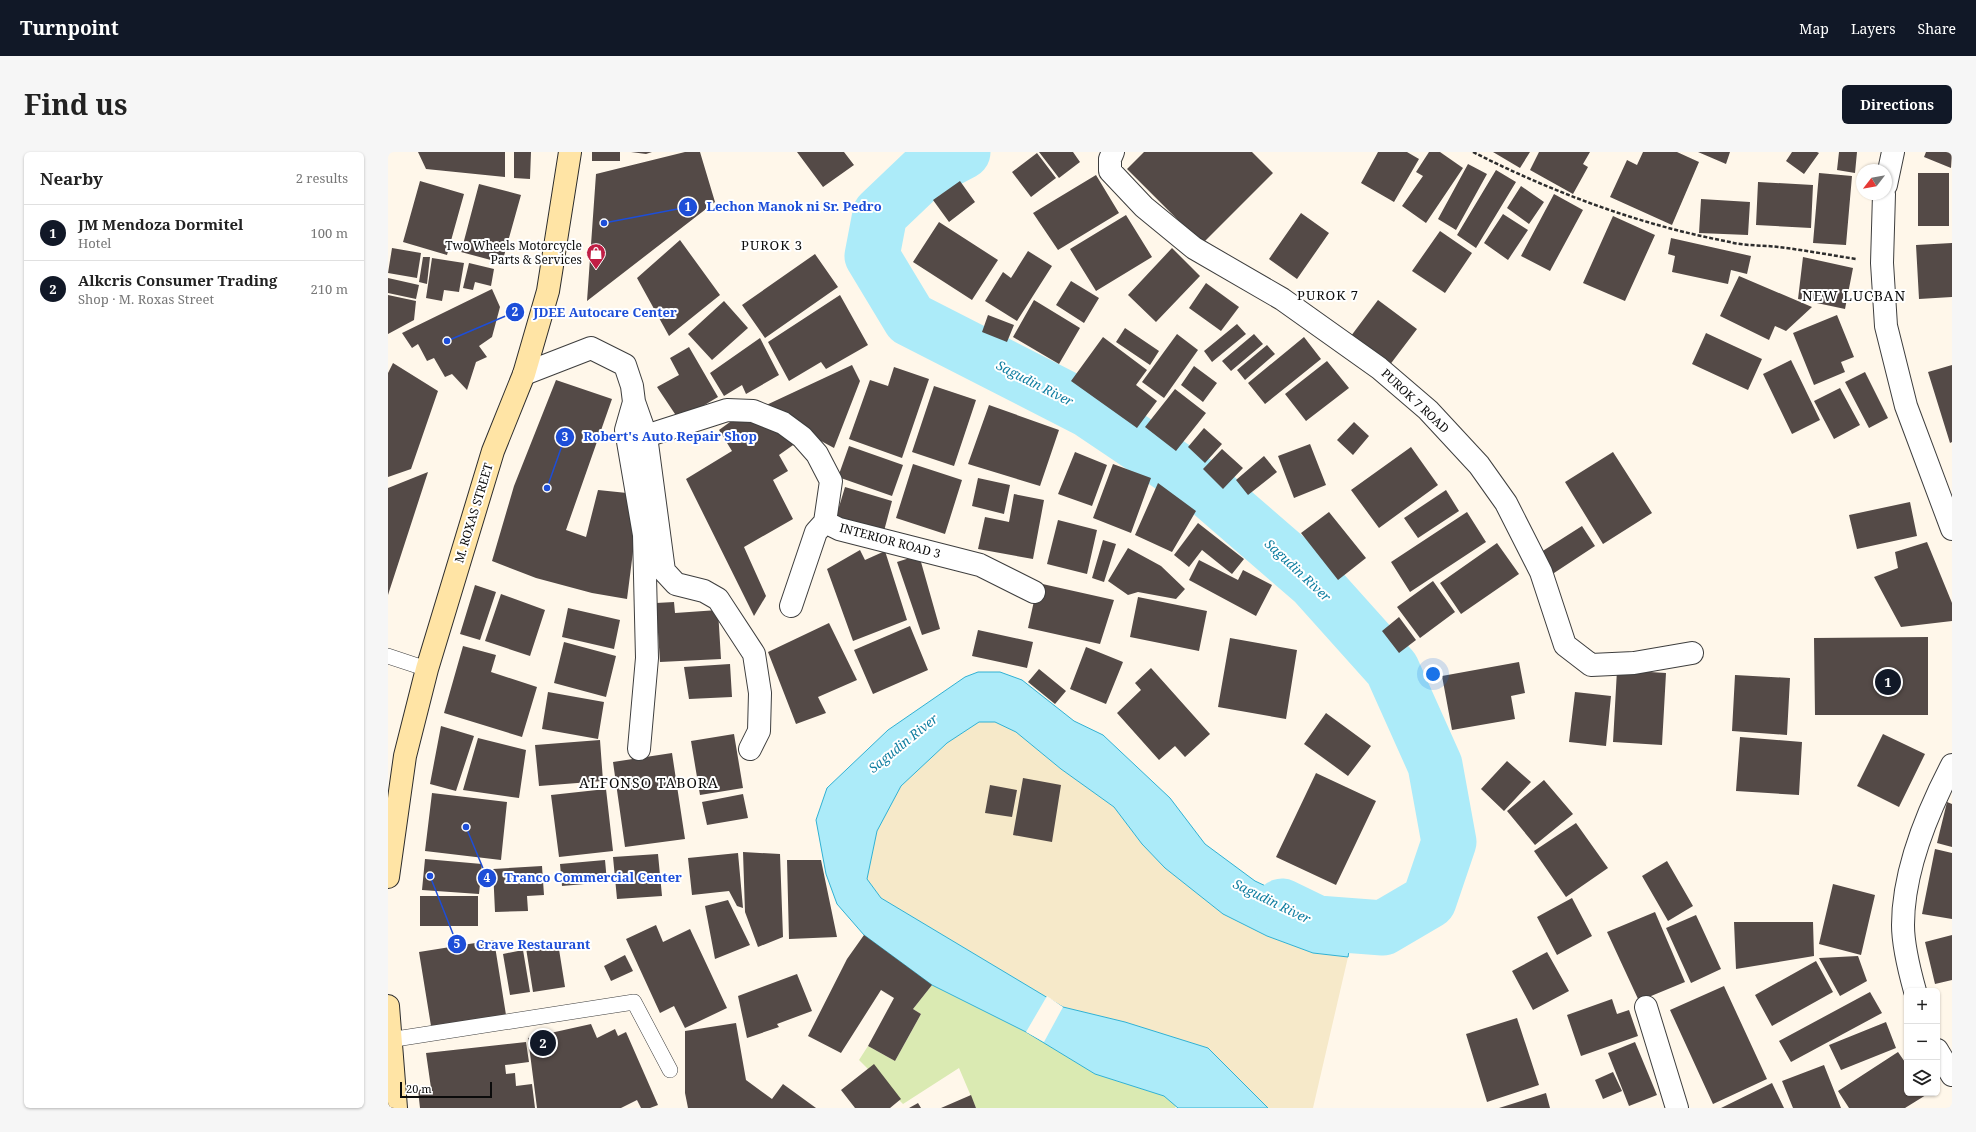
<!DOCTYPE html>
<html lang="en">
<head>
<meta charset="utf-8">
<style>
	body { margin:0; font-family:"Noto Serif",serif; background:#f6f6f6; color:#222 }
	.controls { position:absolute; right:12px; bottom:12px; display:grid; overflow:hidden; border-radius:6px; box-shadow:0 1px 3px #0004 }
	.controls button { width:36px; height:36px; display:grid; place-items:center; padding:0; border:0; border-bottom:1px solid #e0e0e0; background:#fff; color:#222; font:20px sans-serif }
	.compass { position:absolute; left:1468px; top:12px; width:36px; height:36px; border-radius:50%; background:#fff; box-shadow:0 1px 3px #0004; rotate:239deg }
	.scale { position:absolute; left:12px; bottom:10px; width:92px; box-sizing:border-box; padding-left:4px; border:2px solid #0b0b0b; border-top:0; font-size:11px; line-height:14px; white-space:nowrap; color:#0b0b0b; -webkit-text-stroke:3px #fff; paint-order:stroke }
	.you { position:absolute; left:1045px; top:522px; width:14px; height:14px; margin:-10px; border:3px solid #fff; border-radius:50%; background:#1a73e8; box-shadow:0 0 0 6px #1a73e833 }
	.badge { display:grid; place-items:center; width:26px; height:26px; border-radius:50%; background:#111827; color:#fff; font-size:13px; font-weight:700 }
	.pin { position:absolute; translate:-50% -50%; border:2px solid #fff; box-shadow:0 1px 4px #0006 }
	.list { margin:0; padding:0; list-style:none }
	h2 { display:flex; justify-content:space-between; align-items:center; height:52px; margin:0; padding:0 16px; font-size:17px }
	h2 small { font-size:13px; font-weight:400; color:#767676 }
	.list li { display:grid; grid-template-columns:26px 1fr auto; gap:12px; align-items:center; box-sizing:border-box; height:56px; padding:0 16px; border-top:1px solid #e0e0e0 }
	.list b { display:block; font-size:15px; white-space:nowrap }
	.list p { margin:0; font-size:13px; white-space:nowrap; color:#767676 }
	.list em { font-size:13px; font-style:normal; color:#767676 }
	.icon { flex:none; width:22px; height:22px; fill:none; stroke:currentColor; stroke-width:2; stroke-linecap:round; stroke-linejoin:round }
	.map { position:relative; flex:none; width:1564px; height:956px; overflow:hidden; border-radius:6px }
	header { display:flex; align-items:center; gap:24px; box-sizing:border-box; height:56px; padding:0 20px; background:#111827; color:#fff }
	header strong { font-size:19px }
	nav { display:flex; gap:22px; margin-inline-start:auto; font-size:14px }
	.intro { display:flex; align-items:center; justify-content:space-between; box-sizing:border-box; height:96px; padding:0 24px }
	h1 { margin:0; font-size:28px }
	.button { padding:10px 18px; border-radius:6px; background:#111827; color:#fff; font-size:14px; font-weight:700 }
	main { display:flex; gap:24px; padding:0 24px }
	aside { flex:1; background:#fff; border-radius:6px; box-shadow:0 1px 3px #0004 }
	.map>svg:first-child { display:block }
	.farmland { fill:#f6e9c9 }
	.green { fill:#daeab2 }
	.water { fill:#acebf9; stroke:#30b1d3 }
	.pier { fill:#fff7ea }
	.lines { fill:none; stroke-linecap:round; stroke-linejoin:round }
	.river { stroke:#acebf9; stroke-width:55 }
	.building { fill:#544a47 }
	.service-casing { stroke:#3e3e3e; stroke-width:16 }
	.minor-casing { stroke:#3e3e3e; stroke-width:24 }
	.tertiary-casing { stroke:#3e3e3e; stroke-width:24 }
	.secondary-casing { stroke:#2d2d2d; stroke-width:24 }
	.path { stroke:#2d2d2d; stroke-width:2.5; stroke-dasharray:4 2; stroke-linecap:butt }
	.service { stroke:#fff; stroke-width:15 }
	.minor { stroke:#fff; stroke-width:22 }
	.tertiary { stroke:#fff; stroke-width:22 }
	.secondary { stroke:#ffe4a5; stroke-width:22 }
	.labels { text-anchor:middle; stroke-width:4; stroke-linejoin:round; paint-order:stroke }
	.poi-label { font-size:12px; fill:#0b0b0b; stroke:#fff; text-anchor:end }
	.street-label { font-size:12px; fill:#0b0b0b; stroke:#fff }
	.neighbourhood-label { font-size:13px; letter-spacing:1px; fill:#0b0b0b; stroke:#fff }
	.water-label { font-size:13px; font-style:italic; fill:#107ea1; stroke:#fff }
	.quarter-label { font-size:14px; letter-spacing:1px; fill:#0b0b0b; stroke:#fff }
	.leader { fill:none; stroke:#1d4ed8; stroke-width:1.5 }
	.callout-dot { fill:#1d4ed8; stroke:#fff; stroke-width:1.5 }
	.mark-label { font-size:12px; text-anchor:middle; font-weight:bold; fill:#fff }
	.callout-label { font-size:13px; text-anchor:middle; font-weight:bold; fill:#1d4ed8; stroke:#fff; stroke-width:4; stroke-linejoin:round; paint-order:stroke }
</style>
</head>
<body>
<header>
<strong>Turnpoint</strong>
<nav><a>Map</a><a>Layers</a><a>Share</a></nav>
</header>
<div class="intro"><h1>Find us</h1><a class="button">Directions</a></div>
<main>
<aside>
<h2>Nearby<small>2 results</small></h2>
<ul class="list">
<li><span class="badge">1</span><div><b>JM Mendoza Dormitel</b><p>Hotel</p></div><em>100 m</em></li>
<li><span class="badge">2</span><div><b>Alkcris Consumer Trading</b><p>Shop · M. Roxas Street</p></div><em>210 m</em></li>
</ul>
</aside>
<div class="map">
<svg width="1564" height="956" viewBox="0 0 1564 956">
	<rect width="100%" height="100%" fill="#fff7ea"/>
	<path class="farmland" d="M591,570H607L628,580L673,617L726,655L754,692L777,716L835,762L879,784L925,801L960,805L925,956H880L820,896L737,870L675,855L493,746L479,727L489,679L513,634L559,591Z"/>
	<path class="green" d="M544,833L638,880L707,922L776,944L788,954L787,956H588L571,916L515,952L471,908L480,894L507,909L533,862L525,857Z"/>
	<path class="water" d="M590,520H612L634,528L686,569L715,583L782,646L817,692L867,729L916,752L966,767L960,805L925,801L879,784L835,762L777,716L754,692L726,655L673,617L628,580L607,570H591L559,591L513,634L489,679L479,727L493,746L675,855L737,870L820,896L880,956H790L776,944L707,922L638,880L544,833L476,783L449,752L438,722L428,668L439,636L500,578L577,525Z"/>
	<path class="pier" d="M659,844L675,855L656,890L638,880Z"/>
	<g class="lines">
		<path class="river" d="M575,0L535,21L492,62L484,104L522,167L700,258L822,340L926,430L1004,517L1047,613L1061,690L1041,749L995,776L929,771L894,754"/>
	</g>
	<path class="building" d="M30,0H117V25L38,17Z
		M126,0H143L142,27L126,26Z
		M204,0H232V9H204Z
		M243,0H264L258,2Z
		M297,0H312L327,50L199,149L208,22Z
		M409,0H456L466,13L435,35Z
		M651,0H685L692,10L671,26Z
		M756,0H864L885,21L814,92L739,17Z
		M990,0H1019L1031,7L1006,50L973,31Z
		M1041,0H1052L1075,16L1038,71L1014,54L1035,24L1028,20Z
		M1105,0H1142L1132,16Z
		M1151,0H1202L1195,12L1200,15L1185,42L1142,18Z
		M1255,0H1289L1311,10L1284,73L1222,45L1239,8L1249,13Z
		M1310,0H1342L1338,12Z
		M1404,0H1429L1431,1L1416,22L1398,9Z
		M1451,0H1469L1467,21L1449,18Z
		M1538,0H1564L1563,16L1536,5Z
		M649,1L668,26L643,45L624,20Z
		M1080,12L1099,22L1068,78L1050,67Z
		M1108,18L1128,30L1088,96L1069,83Z
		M1431,21L1464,24L1458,93L1425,91Z
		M1530,21H1561V74H1530Z
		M708,23L731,61L670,98L645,61Z
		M32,29L76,42L59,103L15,90Z
		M572,29L587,50L561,70L545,48Z
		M1370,30L1425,33L1423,76L1368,73Z
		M91,32L133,43L114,111L73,100Z
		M1133,34L1156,50L1141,72L1119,56Z
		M1166,42L1195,58L1162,119L1133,104Z
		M1313,47L1362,50L1360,83L1311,81Z
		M913,61L941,81L909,127L881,107Z
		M1115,62L1140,78L1120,108L1096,91Z
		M738,63L764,105L708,139L682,97Z
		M1225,64L1267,83L1237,149L1195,131Z
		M551,70L610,108L584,148L525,110Z
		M1052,79L1084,101L1057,141L1024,119Z
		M1283,86L1363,104L1359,122L1343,118L1340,132L1284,120L1287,104L1280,102Z
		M292,88L332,143L281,184L249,126Z
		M1564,91V145L1531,147L1528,93Z
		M4,96L33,101L29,126L0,121Z
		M784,96L812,124L768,170L740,143Z
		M640,99L664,114L629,169L597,149L615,120L623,126Z
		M427,102L450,135L377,186L354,153Z
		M35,105H42L39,132L31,130Z
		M1415,105L1465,116L1457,157L1410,147Z
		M44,106L76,111L71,140L56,138L54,149L38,146Z
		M81,111L106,117L103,134L87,130L85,138L75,136Z
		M1351,124L1424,155L1398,179L1387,174L1381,188L1332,164Z
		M0,126L31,133L28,147L0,141Z
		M683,129L711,146L696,171L668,153Z
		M818,131L851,155L833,179L801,156Z
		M104,137L112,155L104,185L91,194L99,205L88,210L79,238L64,222L57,225L46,206L39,209L30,192L24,196L14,181Z
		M0,143L28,149L26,168L0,182Z
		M452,143L480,193L438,217L433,210L401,229L380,190Z
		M646,148L692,176L671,212L625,185Z
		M990,148L1029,177L1001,214L963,184Z
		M336,149L360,176L324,208L300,182Z
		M600,163L626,173L619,190L594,180Z
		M1449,163L1466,205L1453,210L1457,220L1426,233L1405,181Z
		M849,172L858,182L824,210L816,199Z
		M737,176L771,199L762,213L728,190Z
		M1318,181L1374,207L1360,238L1304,212Z
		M789,182L810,198L776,246L754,230Z
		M866,182L875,192L843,219L834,209Z
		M715,185L759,218L748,233L769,249L749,276L683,229Z
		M916,185L933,207L877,252L860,231Z
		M372,186L391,223L358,242L354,233L336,244L322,221Z
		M879,193L887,202L857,228L849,218Z
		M301,195L330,245L291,268L269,235L291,223L282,206Z
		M1403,208L1432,268L1404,282L1375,222Z
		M939,209L961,236L918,269L897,242Z
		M5,211L50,239L23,317L0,325V221Z
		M464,213L472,229L446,296L372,256Z
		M1564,213V290L1562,291L1540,220Z
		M806,214L829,231L815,250L793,233Z
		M506,215L541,227L514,306L461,287L482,228L500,234Z
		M1477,220L1500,266L1481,276L1457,230Z
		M168,228L224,247L178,378L198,385L210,338L239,341L248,376L239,447L204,441L148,426L104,409L126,334Z
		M546,234L588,248L566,314L524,300Z
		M1452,236L1472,273L1446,287L1426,249Z
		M787,237L818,261L788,299L757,275Z
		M601,253L671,278L652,334L580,312Z
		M365,267L387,275L408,291L391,303L400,319L385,328L405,367L356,395L378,444L366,464L298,327L344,299L331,278L342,270Z
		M966,270L981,284L965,303L949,288Z
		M816,276L834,292L817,311L800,295Z
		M922,292L938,333L906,346L890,304Z
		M461,294L515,313L504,344L450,325Z
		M1023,295L1050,333L991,376L963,338Z
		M834,297L855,316L835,337L815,317Z
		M687,300L719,313L704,354L670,342Z
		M1225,300L1264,361L1215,392L1177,330Z
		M876,304L889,320L860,343L848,328Z
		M525,312L574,328L557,382L508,366Z
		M725,312L763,326L743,381L705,366Z
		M40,320L0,443V336Z
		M590,326L622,333L616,362L584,354Z
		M770,331L808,359L784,400L747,383Z
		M457,335L504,349L496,379L448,365Z
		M1058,338L1071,359L1030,386L1016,366Z
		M626,342L656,348L645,407L590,397L597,365L621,370Z
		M1522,350L1529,384L1469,397L1461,363Z
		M941,360L978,406L950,428L913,381Z
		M1079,360L1098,390L1022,440L1003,410Z
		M670,368L709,378L699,422L659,412Z
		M810,371L856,407L844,422L814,398L801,415L786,403Z
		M1194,374L1207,394L1163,423L1150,402Z
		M715,388L728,392L716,430L704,426Z
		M1539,390L1564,451V469L1513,475L1486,425L1510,416L1507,400Z
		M1109,391L1131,422L1073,462L1052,431Z
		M740,396L773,414L797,437L788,447L750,440L740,443L720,429Z
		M472,398L477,408L497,399L519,468L465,489L439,417Z
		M531,403L552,477L534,483L509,410Z
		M811,408L850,428L855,418L884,433L868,464L801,428Z
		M1045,429L1067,460L1032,486L1009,455Z
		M650,431L726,448L712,492L640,476Z
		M87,433L108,440L92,488L72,482Z
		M113,442L157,458L142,504L97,489Z
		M750,445L819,459L811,499L742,485Z
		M286,450L287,461L330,458L333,507L272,510L268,451Z
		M180,456L232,468L226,497L174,485Z
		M1011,465L1028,488L1011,501L994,479Z
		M441,471L469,528L430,545L438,561L408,572L380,500Z
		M522,474L540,518L485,542L466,498Z
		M590,478L645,490L639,516L584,504Z
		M1540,485V563H1427L1426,486Z
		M842,486L909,498L898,567L830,555Z
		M176,490L228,504L218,545L166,531Z
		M75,494L108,503L103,520L149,535L134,585L56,561Z
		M698,495L735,510L718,552L682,537Z
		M1131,510L1137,541L1123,544L1127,567L1064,578L1054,524Z
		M342,512L344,545L301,547L296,515Z
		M763,516L822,582L797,605L787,594L771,608L729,561L753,538L747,531Z
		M651,517L678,539L667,552L640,530Z
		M1229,518L1278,521L1274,593L1225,590Z
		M1347,523L1402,526L1399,583L1344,579Z
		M160,540L216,550L210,587L154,577Z
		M1187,540L1223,544L1218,594L1181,590Z
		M938,561L983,594L960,624L916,592Z
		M53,574L86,584L68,639L42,632Z
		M346,582L355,636L312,643L303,589Z
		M1495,582L1537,602L1511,655L1469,634Z
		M1352,585L1414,590L1411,643L1348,639Z
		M90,586L138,598L131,646L75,638Z
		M212,588L215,629L151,634L147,593Z
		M284,601L297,687L237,695L225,610Z
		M1119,609L1143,630L1116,659L1093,637Z
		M928,621L988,649L948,733L888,705Z
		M635,626L673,633L664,690L625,683Z
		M1156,628L1185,662L1147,693L1119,659Z
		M602,633L629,638L624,665L597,661Z
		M218,637L225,699L171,705L163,643Z
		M44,641L119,650L113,708L37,699Z
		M355,642L360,666L319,673L314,650Z
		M1559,650L1564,652V695L1549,691Z
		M1188,671L1220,716L1178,745L1146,699Z
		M1547,697L1564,701V767L1534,762Z
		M355,700L392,702L395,785L370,795L357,760Z
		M350,701L355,756L349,754L341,739L304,743L300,706Z
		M270,702L274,744L229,747L225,705Z
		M37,707L94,712L91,742L34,738Z
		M217,708L219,730L174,734L172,712Z
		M399,708H433L449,785L401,787Z
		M1279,709L1305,754L1280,769L1254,724Z
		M154,714L156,743L139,744L140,759L107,760L105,717Z
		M1445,732L1487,743L1473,803L1431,792Z
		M32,744H90V774H32Z
		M1184,746L1204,784L1169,803L1149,765Z
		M340,748L362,793L327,807L317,754Z
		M1267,760L1297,830L1251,849L1219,780Z
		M1308,763L1333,817L1303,831L1278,776Z
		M1346,770H1425L1426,804L1348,817Z
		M268,773L275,790L302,777L339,856L297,876L286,854L272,861L238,787Z
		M476,783L544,833L525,857L533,862L507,909L480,894L506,846L493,838L453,901L420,884L459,807Z
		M1564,783V828L1547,832L1537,790Z
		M106,788L118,863L43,874L31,800Z
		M170,791L177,835L145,840L138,796Z
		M135,798L142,840L122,843L115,802Z
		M1159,800L1181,839L1145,858L1124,819Z
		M237,803L245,819L223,829L216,814Z
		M1470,804L1479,829L1452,844L1431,806Z
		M1428,809L1445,840L1384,874L1367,843Z
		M409,822L424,859L389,872L391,875L359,886L350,844Z
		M1336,834L1379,927L1325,952L1282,858Z
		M1482,840L1494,861L1403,910L1391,889Z
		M1224,847L1229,862L1241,858L1250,884L1193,904L1179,863Z
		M1129,866L1151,933L1099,950L1078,882Z
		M1498,870L1508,896L1453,918L1441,893Z
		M348,871L358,928L384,947L395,932L428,956H300L297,941V879Z
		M203,872L209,886L227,877L230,884L238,880L270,953L262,956H253L249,948L233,956H149L140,886Z
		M138,890L141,910L117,913L118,922L127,921L128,934L144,932L147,956H32L30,938L43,936L38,901Z
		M1247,890L1269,943L1241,954L1220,901Z
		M1510,900L1519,913V941H1537L1538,943L1517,956H1461L1450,939Z
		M486,912L513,947L502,956H467L453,938Z
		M1436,913L1453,956H1405L1394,929Z
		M1225,920L1234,939L1215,947L1207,928Z
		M1384,931L1396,956H1333Z
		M1158,941L1162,956H1111Z
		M583,943L588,956H553Z
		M530,951L533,956H521Z"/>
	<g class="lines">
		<defs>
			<path id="service" d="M0,504L39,517
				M1,888L246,850L282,918"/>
			<path id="minor" d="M725,0L722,7V19L756,55L806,96L894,147L991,216L1040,258L1091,313L1118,351L1153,420L1177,493L1203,513L1246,511L1304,501
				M136,222L203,196L237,213L244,234L246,250L258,284L339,258L365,259L395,271L414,285L429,302L443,329L437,370
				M246,250L238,278L256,383L259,506L251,597
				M258,284L276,419L288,432L316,439L330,447L366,502L372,541L371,579L362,597
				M437,370L451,377L592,413L646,440
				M403,454L428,380L437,370
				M1258,855L1289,956"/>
			<path id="tertiary" d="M1498,33L1505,0
				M1496,42L1494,111L1498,174L1518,254L1564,377
				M1527,839C1522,821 1515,791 1515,773C1515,720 1540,659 1564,613
				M1549,898L1564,923"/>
			<path id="secondary" d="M0,725L17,604L39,517L105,299L136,222L160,139L182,0
				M0,854L8,956"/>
		</defs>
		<use href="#service" class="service-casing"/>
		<use href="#minor" class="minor-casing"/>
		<use href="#tertiary" class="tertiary-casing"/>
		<use href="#secondary" class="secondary-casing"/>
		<path class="path" d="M1085,0C1166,41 1252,73 1342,90C1357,94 1374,93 1390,95C1416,98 1442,103 1468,107"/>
		<use href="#service" class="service"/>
		<use href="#minor" class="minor"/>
		<use href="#tertiary" class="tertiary"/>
		<use href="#secondary" class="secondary"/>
	</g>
	<defs>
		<symbol id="shop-pin" viewBox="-11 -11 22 30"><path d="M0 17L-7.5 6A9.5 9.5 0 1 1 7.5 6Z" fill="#c01e45" stroke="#fff"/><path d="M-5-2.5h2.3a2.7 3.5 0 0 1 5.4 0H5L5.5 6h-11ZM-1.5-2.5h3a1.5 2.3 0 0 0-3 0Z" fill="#fff"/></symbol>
	</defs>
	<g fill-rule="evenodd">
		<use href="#shop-pin" x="197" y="90" width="22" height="30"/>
	</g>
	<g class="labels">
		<g class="poi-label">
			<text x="194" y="98">Two Wheels Motorcycle<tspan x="194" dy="14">Parts &amp; Services</tspan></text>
		</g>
		<g class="street-label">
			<text transform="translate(1027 249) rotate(43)" y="4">PUROK 7 ROAD</text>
			<text transform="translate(86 361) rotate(-73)" y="4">M. ROXAS STREET</text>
			<text transform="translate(502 389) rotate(15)" y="4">INTERIOR ROAD 3</text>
		</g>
		<g class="neighbourhood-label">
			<text x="384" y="98">PUROK 3</text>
			<text x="940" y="148">PUROK 7</text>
		</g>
		<g class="water-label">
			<text transform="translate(647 231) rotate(27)" y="5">Sagudin River</text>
			<text transform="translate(910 418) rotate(43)" y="5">Sagudin River</text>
			<text transform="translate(515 591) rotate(-39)" y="5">Sagudin River</text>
			<text transform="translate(884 749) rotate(26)" y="5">Sagudin River</text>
		</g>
		<g class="quarter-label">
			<text x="1466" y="149">NEW LUCBAN</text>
			<text x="261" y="636">ALFONSO TABORA</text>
		</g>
	</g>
	<path class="leader" d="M216 71L300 55M59 189L127 160M159 336L177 285M78 675L99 726M42 724L69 792"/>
	<g class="callout-dot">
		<circle cx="216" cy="71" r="4"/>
		<circle cx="59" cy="189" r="4"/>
		<circle cx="159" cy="336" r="4"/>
		<circle cx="78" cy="675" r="4"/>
		<circle cx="42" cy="724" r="4"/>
		<circle cx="300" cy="55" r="10"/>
		<circle cx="127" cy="160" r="10"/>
		<circle cx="177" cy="285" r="10"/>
		<circle cx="99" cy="726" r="10"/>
		<circle cx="69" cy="792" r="10"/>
	</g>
	<g class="mark-label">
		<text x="300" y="59">1</text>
		<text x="127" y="164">2</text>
		<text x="177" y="289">3</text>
		<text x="99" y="730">4</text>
		<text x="69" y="796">5</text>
	</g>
	<g class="callout-label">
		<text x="406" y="59">Lechon Manok ni Sr. Pedro</text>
		<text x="217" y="165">JDEE Autocare Center</text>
		<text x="282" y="289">Robert's Auto Repair Shop</text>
		<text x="205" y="730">Tranco Commercial Center</text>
		<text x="145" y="797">Crave Restaurant</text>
	</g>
</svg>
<div class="controls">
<button>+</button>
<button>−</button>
<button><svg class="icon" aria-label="layers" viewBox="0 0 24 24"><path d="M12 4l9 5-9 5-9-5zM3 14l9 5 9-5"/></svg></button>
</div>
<svg class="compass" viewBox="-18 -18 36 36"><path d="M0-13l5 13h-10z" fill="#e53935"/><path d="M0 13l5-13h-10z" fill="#767676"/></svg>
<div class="scale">20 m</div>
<div class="you"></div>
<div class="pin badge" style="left:1500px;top:530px">1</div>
<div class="pin badge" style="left:155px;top:891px">2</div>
</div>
</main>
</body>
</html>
